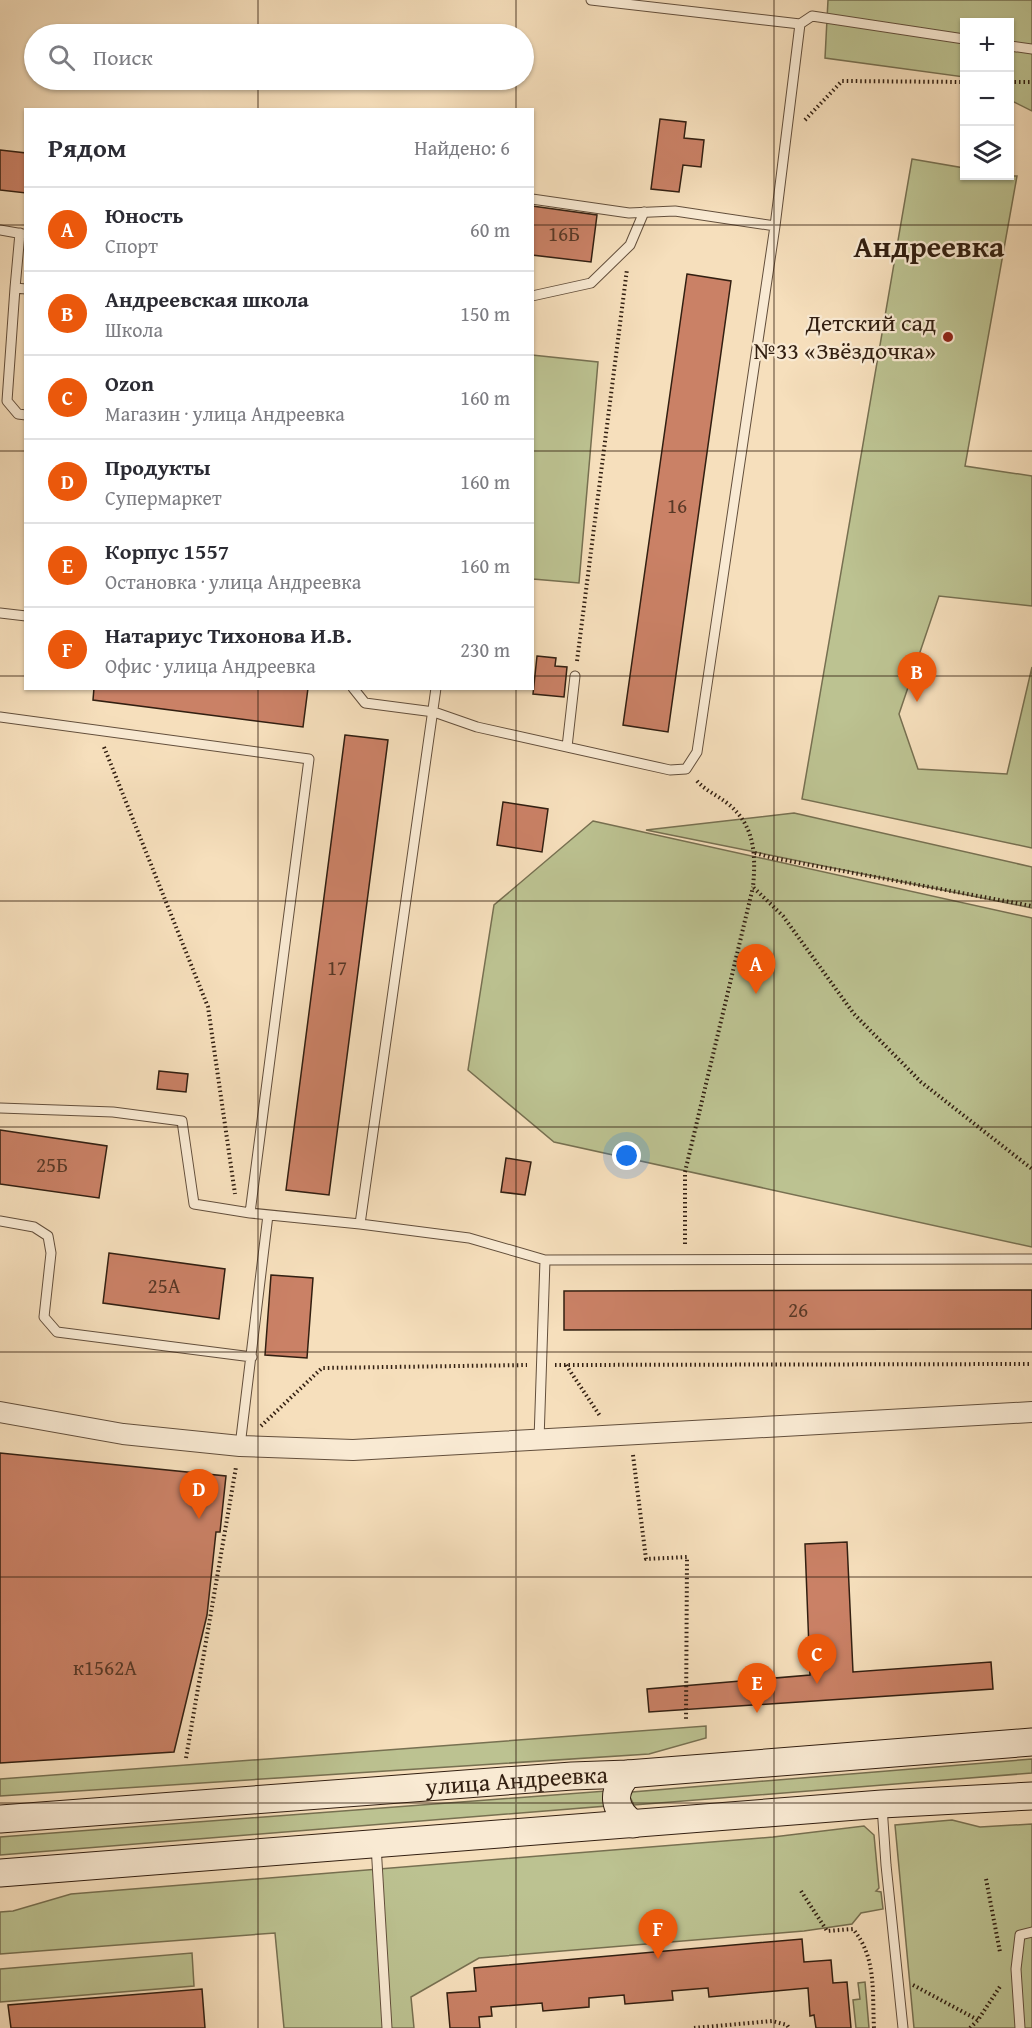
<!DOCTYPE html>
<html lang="ru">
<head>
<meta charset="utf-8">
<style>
	body { margin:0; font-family:"Gentium Book Plus",serif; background:#f2f2f3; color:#2b2b33 }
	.controls { position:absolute; right:18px; top:18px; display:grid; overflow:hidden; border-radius:0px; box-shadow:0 2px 4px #0004 }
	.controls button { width:54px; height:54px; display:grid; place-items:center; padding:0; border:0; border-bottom:2px solid #e1e1e2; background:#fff; color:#2b2b33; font:30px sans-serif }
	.you { position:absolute; left:627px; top:1156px; width:21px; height:21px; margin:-15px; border:4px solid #fff; border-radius:50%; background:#1a73e8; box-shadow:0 0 0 9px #1a73e833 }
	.badge { display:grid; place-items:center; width:39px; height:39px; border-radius:50%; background:#ea580c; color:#fff; font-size:20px; font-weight:700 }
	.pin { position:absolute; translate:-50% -50px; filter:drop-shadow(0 2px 3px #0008) }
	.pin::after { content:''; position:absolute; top:32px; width:21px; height:18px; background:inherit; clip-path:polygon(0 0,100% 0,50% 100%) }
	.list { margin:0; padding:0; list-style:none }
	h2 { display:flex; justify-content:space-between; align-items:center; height:78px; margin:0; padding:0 24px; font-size:26px }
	h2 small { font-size:20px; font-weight:400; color:#7c7c81 }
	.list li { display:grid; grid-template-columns:39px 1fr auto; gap:18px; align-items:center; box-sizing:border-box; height:84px; padding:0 24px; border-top:2px solid #e1e1e2 }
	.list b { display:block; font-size:22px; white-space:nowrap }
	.list p { margin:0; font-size:20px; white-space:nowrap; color:#7c7c81 }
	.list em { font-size:20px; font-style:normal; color:#7c7c81 }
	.icon { flex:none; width:33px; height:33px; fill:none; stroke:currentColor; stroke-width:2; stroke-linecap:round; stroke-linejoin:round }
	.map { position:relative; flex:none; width:1032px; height:2028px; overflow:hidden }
	.search { position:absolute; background:#fff; box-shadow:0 2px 4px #0004; left:24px; top:24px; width:510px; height:66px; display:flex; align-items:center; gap:15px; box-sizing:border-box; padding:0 21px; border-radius:33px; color:#7c7c81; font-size:22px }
	.panel { position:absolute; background:#fff; box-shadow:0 2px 4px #0004; left:24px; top:108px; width:510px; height:582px; border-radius:0px }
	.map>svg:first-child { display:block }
	.green { fill:#bcc291; stroke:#777051; stroke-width:1.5 }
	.building { fill:#ca8166; stroke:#321f11; stroke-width:1.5 }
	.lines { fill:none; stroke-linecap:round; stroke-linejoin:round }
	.service-casing { stroke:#634f3c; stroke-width:11 }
	.minor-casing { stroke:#634f3c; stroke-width:22 }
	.secondary-casing { stroke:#321f11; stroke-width:29 }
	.path { stroke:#321f11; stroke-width:4; stroke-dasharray:1.5 3; stroke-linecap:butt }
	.service { stroke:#f9ead3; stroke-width:9 }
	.minor { stroke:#f9ead3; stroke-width:20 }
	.secondary { stroke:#f9ead3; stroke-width:27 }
	.grid { fill:none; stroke:#321f11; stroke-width:1.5; stroke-opacity:0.55 }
	.poi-dot { fill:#8f2418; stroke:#f9ead3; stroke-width:2 }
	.labels { text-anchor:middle; stroke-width:4.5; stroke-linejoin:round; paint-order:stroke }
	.number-label { font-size:21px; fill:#583826 }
	.poi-label { font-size:24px; fill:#321f11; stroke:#f9ead3; text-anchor:end }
	.street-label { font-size:24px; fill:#321f11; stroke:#f9ead3 }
	.district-label { font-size:30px; font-weight:bold; fill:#321f11; stroke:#f9ead3 }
</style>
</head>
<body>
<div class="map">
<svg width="1032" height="2028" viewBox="0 0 1032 2028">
	<rect width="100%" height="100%" fill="#f6dfbc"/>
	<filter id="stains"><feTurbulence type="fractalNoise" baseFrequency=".00333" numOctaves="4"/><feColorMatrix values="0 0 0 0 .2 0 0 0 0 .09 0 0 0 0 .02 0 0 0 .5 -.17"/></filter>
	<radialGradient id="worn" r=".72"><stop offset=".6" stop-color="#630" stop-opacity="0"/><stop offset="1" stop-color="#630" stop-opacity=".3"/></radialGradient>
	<path class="green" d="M828,0H1032V111L1010,100V22H964V77L825,58Z
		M912,159L964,168V176H1017L965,466L1032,476V606L939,596L899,714L918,769L1007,774L1032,667V848L802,799Z
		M532,355L598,362L579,583L533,579Z
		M794,813L1032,867V908L646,830Z
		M593,821L1032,918V1247L554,1142L468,1070L494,905Z
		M706,1726V1738L649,1754L0,1796V1779Z
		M1032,1759V1773L634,1805L630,1797L632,1792Z
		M606,1791L607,1806L0,1855V1837Z
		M952,1820L980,1827L1032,1824V2028H914L895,1825Z
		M864,1826L874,1835L879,1888L876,1891L881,1892L883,1909L861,1913L852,1924L804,1931L479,1958L411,1997L414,2028H284L275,1933L0,1954V1912L13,1911L71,1894L773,1837Z
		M192,1953L194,1986L0,2002V1969Z
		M865,1982L869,2028H856L853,2000L860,1999L858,1983Z"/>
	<path class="building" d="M660,119L686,122L684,138L704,140L701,167L683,165L679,192L651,189Z
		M0,150L26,153V193L0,190Z
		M532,206L597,215L591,262L532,255Z
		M687,274L731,281L668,732L623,725Z
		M537,656L556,658L555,666L567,667L564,697L533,694Z
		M94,688H308L303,727L93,700Z
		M345,735L388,740L329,1195L286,1190Z
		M503,802L548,809L542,852L497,845Z
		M159,1071L188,1074L186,1092L157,1089Z
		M0,1130L107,1146L99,1198L0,1184Z
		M506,1158L531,1162L525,1195L501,1192Z
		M109,1253L225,1269L219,1319L103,1303Z
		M271,1275L313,1278L307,1358L265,1355Z
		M1003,1290H1032V1329L564,1330V1291Z
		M0,1453L226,1476L220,1532H216L207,1615L174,1752L0,1763Z
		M847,1542L853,1672L991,1662L993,1689L649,1712L647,1689L810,1675L805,1544Z
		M802,1939L804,1962L831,1960L833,1983L847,1982L851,2028H816L814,2015L810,2016L808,1988L709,1997L708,1988L672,1991L673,2000L625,2004L624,1995L589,1998V2007L543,2011L542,2003L491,2007L492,2016L479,2017L480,2028H450L447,1993L476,1991L474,1968Z
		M202,1989L205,2028H11L8,2005Z"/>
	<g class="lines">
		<defs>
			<path id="service" d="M591,0L800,24
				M1010,46L1032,49
				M532,199L629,213L675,211L775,226
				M0,230L23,234
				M20,233L15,288L26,289
				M15,288L7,401L18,414L26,415
				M532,296L591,283L630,245L644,212
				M0,613L26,616
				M353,688L365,703L434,712L477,727L670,770L686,769L697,752L775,226L800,24L812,16L964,39
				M0,717L309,759L250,1213
				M567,747L575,676
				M0,1108L113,1112L182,1121L194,1204L250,1213L360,1224L436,688
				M0,1221L34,1227L48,1236L51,1253L44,1317L57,1332L252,1357
				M360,1224L469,1238L545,1260L1032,1259
				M539,1440L545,1260
				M240,1446L268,1215
				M882,1806L886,1865L903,2028
				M376,1845L387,2028
				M1020,2028L1016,1969L1020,1935L1032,1932"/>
			<path id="minor" d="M0,1412L123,1434L240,1446L353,1450L1032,1412"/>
			<g id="secondary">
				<path d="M628,1774C611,1792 613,1809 633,1824"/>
				<path id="s1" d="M0,1819L572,1776L628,1774L1032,1742"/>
				<path d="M0,1873L882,1804L1032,1796"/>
			</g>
		</defs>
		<use href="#service" class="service-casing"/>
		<use href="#minor" class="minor-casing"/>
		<use href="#secondary" class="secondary-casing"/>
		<path class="path" d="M1010,82H1032
			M805,120L842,81L964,82
			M577,661L627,269
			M104,747L208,1007L235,1194
			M697,781C706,791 717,795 727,803C755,825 756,854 753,887L783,916L854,1014L921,1082L1032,1169
			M755,853L773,858L1032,906
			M685,1244V1172L753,887
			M555,1365L1032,1364
			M566,1365L600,1416
			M261,1426L322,1368L527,1365
			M633,1455L646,1559L687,1557L686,1721
			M186,1758L236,1467
			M986,1879L1000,1952
			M801,1891L827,1931L853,1929C877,1958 872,1992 874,2028
			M913,1985L978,2020
			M694,2028L772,2021L787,2025L789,2028
			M970,2028L978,2020L1001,1985"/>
		<use href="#service" class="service"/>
		<use href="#minor" class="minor"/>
		<use href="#secondary" class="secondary"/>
	</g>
	<path class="grid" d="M258,0V34M516,0V34M774,0V2028M258,80V110M516,80V110M0,225H26M532,225H1032M0,451H26M532,451H1032M0,676H26M532,676H1032M258,688V2028M516,688V2028M0,901H1032M0,1127H1032M0,1352H1032M0,1577H1032M0,1803H1032"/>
	<circle class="poi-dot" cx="948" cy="337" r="6"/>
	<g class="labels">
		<g class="number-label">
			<text x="564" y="241">16Б</text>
			<text x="677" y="513">16</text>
			<text x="337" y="975">17</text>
			<text x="52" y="1172">25Б</text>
			<text x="164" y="1293">25А</text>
			<text x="798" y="1317">26</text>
			<text x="105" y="1675">к1562А</text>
		</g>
		<g class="poi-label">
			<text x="936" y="331">Детский сад<tspan x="936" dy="28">№33 «Звёздочка»</tspan></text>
		</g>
		<g class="street-label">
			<text dy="8" stroke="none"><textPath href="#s1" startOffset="518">улица Андреевка</textPath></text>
		</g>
		<g class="district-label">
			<text x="929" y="257">Андреевка</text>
		</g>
	</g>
	<rect width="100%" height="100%" filter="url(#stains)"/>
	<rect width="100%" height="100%" fill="url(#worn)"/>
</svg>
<div class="controls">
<button>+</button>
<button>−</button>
<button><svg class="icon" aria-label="layers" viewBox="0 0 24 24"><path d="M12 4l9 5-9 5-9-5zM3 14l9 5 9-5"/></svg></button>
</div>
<div class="you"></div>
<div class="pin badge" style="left:756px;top:994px">A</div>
<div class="pin badge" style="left:917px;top:702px">B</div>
<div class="pin badge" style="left:817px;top:1684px">C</div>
<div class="pin badge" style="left:199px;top:1519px">D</div>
<div class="pin badge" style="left:757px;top:1713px">E</div>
<div class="pin badge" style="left:658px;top:1959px">F</div>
<div class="search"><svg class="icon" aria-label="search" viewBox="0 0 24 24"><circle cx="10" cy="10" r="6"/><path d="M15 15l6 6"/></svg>Поиск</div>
<section class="panel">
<h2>Рядом<small>Найдено: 6</small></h2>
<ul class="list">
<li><span class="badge">A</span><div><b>Юность</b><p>Спорт</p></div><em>60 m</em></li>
<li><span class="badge">B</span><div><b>Андреевская школа</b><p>Школа</p></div><em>150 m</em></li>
<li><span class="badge">C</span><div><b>Ozon</b><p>Магазин · улица Андреевка</p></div><em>160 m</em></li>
<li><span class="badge">D</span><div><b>Продукты</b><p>Супермаркет</p></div><em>160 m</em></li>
<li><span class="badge">E</span><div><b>Корпус 1557</b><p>Остановка · улица Андреевка</p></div><em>160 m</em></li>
<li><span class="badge">F</span><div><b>Натариус Тихонова И.В.</b><p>Офис · улица Андреевка</p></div><em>230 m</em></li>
</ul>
</section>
</div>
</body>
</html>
